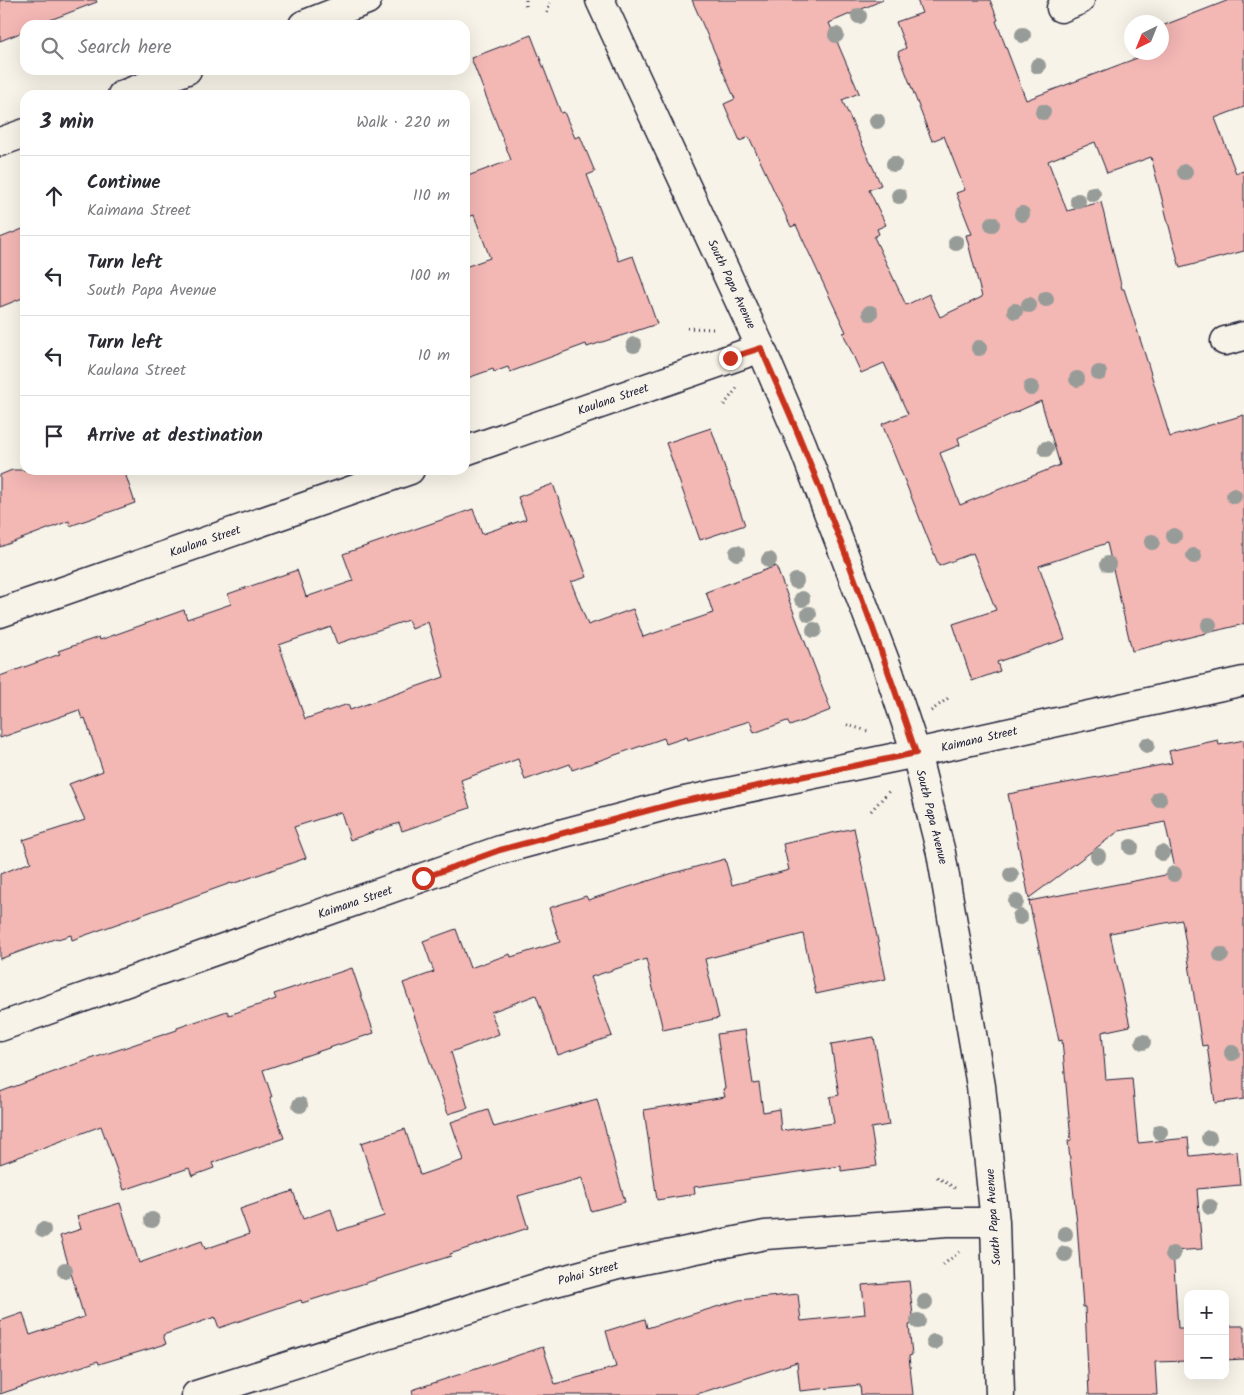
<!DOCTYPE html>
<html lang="en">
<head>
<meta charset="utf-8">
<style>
	body { margin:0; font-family:Kalam,sans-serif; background:#f7f7f7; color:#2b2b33 }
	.controls { position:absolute; right:15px; bottom:15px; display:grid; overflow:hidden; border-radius:10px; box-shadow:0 5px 20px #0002 }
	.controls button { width:45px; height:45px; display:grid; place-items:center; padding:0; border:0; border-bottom:1px solid #e1e1e2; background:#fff; color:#2b2b33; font:25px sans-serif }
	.compass { position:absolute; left:1124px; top:15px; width:45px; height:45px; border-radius:50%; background:#fff; box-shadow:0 5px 20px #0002; rotate:223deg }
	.stop { position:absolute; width:15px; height:15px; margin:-11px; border:4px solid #c8321e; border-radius:50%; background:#fff }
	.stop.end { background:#c8321e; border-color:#fff; box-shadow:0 1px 5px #0008 }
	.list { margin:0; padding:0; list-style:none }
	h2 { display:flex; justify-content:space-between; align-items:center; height:65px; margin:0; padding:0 20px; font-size:21px }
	h2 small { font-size:16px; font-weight:400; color:#7c7c81 }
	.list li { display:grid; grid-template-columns:32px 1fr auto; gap:15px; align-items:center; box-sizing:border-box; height:80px; padding:0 20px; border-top:1px solid #e1e1e2 }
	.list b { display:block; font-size:19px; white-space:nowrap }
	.list p { margin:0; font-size:16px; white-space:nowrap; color:#7c7c81 }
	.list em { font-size:16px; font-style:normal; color:#7c7c81 }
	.icon { flex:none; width:28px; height:28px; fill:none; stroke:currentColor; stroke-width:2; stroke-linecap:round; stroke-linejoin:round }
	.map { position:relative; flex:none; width:1244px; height:1395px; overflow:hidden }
	.search { position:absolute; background:#fff; box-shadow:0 5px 20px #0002; left:20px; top:20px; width:450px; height:55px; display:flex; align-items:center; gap:12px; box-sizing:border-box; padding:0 18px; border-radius:15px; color:#7c7c81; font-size:19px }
	.panel { position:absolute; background:#fff; box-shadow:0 5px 20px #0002; left:20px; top:90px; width:450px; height:385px; border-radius:15px }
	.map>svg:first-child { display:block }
	.building { fill:#f3b7b4; stroke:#22223b; fill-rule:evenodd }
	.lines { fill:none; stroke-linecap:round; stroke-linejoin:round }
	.minor-casing { stroke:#22223b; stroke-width:31 }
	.path { stroke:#22223b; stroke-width:3; stroke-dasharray:1 4; stroke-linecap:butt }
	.minor { stroke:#f7f3e8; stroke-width:28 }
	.tree { fill:#989c98 }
	.route { stroke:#c8321e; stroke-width:6 }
	.labels { text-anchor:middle; stroke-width:4; stroke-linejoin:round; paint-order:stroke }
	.street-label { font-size:12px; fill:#22223b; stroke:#f7f3e8 }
</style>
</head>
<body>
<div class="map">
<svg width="1244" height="1395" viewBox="0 0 1244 1395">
	<rect width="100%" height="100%" fill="#f7f3e8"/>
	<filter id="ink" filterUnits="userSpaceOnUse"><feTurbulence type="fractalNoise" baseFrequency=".02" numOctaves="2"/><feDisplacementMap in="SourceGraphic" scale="10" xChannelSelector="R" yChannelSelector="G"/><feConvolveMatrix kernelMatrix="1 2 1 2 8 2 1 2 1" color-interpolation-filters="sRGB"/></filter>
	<g filter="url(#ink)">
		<path class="building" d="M0,0H96L97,2L37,25H25V31L0,41Z
			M692,0H883L829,23L859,93L842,100L881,185L869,190L886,225L877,229L879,234L874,237L906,305L929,294L940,317L982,297L966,235L972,234L956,193L965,190L944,136L932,141L898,52L906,48L896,22L922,13L917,0H990L998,20L996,21L1026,100L1153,52H1162V26L1229,0H1244V107L1215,118L1236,173L1244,171V251L1180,268L1151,157L1107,173L1095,142L1048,161L1067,211L1101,202L1122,289H1124L1148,364L1170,437L1244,415V624L1132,651L1107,543L1039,566L1065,639L997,662L1000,671L972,681L953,624L996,610L973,553L939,566L882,424L908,414L884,363L861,373L843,333L846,332L796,225L791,227L749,137L740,141L724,104L735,99ZM1041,401L1060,465L960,505L940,453L960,445L958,438Z
			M531,35L561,113L564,112L575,138L580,136L595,172L587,175L619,261L633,256L657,324L587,347L586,344L510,372L508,367L494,372L493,369L465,379V267L490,258L474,215L465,218V177L511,160L471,58Z
			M25,228V297L0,307V238Z
			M711,428L745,525L700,540L666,443Z
			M12,470H124L135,503L70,526L69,521L0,547V475Z
			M553,484L587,577L571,582L588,625L633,609L643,637L713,613L706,592L776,566L831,710L790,726L787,721L754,733L750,721L688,740L687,737L666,744L664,738L572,770L570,764L525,780L518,759L461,780L470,808L402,831L399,823L350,840L341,812L294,827L306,858L232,884L231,883L72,940L71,935L58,939L57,938L0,959V874L31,862L23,840L85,820L69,784L103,771L85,718L82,719L79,710L0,738V676L60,654L58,651L99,637L100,640L184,610L187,619L231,604L228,594L297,570L306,597L353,581L343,554L473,509L482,534L526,519L518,497ZM408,620L412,629L428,622L444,677L350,710L348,704L305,719L279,645L331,627L337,644Z
			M1218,740L1219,745L1244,740V1099L1215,1103L1207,1045L1202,1046L1182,920L1110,933L1130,1026L1102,1032L1106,1080L1132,1078L1138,1143L1188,1138L1190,1156L1237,1151L1240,1185L1197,1189L1202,1249L1173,1251L1178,1328H1188V1361L1155,1362L1157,1395H1089L1085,1307H1083L1077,1224L1068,1141L1071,1140L1062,1040L1059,1041L1029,901L1176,873L1165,822L1119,831L1029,898L1008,794L1172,763L1169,751Z
			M854,828L886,979L816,994L803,934L705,959L719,1018L663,1030L646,959L591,977L612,1036L558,1055L536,995L491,1012L499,1034L451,1052L468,1108L448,1114L403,983L434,972L423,941L456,929L470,968L510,954L511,957L560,942L549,908L586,896L588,900L670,874L725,859L732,885L789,870L783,844Z
			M352,968L374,1033L263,1070L272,1097H270L284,1138L212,1163L214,1168L192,1176L189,1168L124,1190L101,1126L0,1164V1092L70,1066L177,1030V1028L227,1011L229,1015L276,999L274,994Z
			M745,1030L753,1084L759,1083L763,1112L779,1109L781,1131L834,1123L830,1097L839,1095L831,1044L874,1037L889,1125L871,1128L877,1166L841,1171V1166L694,1187L695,1194L657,1200L644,1110L725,1097L723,1089L725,1088L717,1034Z
			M597,1099L625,1202L591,1211L582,1178L518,1196L528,1228L450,1254L451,1256L302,1303L301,1300L219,1328L215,1317L163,1335L166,1344L99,1364L98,1361L0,1394V1321L23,1313L30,1335L84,1317L60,1236L81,1229L77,1216L120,1203L139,1263L202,1241L205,1249L249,1234L240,1209L293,1191L303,1219L331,1209L338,1231L384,1216L361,1143L405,1129L420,1175L464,1160L451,1122L488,1110L494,1127Z
			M909,1281L914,1324L909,1325L912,1355L909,1356L913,1395H861L860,1385L800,1391L797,1362L694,1395H413L412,1390L543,1347L555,1384L616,1367L606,1331L645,1319L647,1328L739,1300L798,1294L801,1321L865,1314L862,1285Z
			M1225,1326H1244V1359L1225,1360Z"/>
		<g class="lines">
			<defs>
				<path id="minor" d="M600,0L761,348L802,444L888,669L916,753L941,853L981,1086L995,1222L1000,1395
					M1061,8L1080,0
					M303,25L367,0
					M122,95L187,70
					M0,142L25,133
					M1225,341L1244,336
					M465,451L761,348
					M0,613L410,470
					M0,1027L500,850L680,802L916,753L1244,681
					M196,1395L548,1284L618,1265L765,1235L947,1222H995"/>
			</defs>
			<use href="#minor" class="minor-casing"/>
			<path class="path" d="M526,0V8
				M547,13L550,3
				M687,328L715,329
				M724,405L737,388
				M931,711L951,696
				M847,725L868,731
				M871,811L891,789
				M937,1177L958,1190
				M943,1265L959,1252"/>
			<use href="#minor" class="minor"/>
		</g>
		<g class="tree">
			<circle cx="859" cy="16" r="8"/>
			<circle cx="836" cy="35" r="8"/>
			<circle cx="1023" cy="35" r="8"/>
			<circle cx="1038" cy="66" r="8"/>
			<circle cx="1043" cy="112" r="8"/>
			<circle cx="877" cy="121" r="8"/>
			<circle cx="894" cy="164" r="8"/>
			<circle cx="1185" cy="172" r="8"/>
			<circle cx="1093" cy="194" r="8"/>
			<circle cx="899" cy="196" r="8"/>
			<circle cx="1078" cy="201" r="8"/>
			<circle cx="1022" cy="214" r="8"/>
			<circle cx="992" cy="224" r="8"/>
			<circle cx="956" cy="243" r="8"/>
			<circle cx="1046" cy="299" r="8"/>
			<circle cx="1029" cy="305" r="8"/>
			<circle cx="1015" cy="311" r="8"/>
			<circle cx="870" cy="313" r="8"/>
			<circle cx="634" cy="345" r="8"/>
			<circle cx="979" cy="348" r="8"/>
			<circle cx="1099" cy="373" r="8"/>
			<circle cx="1077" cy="379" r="8"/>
			<circle cx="1031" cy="388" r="8"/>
			<circle cx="1046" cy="449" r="8"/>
			<circle cx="1234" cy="496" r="8"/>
			<circle cx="1174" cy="536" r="8"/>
			<circle cx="1152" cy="542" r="8"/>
			<circle cx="737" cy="553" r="8"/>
			<circle cx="1194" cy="556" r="8"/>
			<circle cx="769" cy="560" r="8"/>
			<circle cx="1108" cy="564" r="8"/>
			<circle cx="796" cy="581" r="8"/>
			<circle cx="802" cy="599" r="8"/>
			<circle cx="809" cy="614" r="8"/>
			<circle cx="1209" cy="625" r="8"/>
			<circle cx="814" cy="630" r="8"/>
			<circle cx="1147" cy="745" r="8"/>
			<circle cx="1159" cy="799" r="8"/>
			<circle cx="1131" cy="847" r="8"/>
			<circle cx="1162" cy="853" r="8"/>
			<circle cx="1098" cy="856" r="8"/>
			<circle cx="1174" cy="874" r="8"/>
			<circle cx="1011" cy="875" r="8"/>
			<circle cx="1016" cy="902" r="8"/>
			<circle cx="1020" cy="917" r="8"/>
			<circle cx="1221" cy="955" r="8"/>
			<circle cx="1143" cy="1042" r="8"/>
			<circle cx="1232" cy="1053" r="8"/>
			<circle cx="300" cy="1105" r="8"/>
			<circle cx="1160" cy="1132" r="8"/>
			<circle cx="1209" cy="1138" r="8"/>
			<circle cx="1210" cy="1207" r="8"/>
			<circle cx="152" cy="1220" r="8"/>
			<circle cx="43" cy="1230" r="8"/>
			<circle cx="1065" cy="1234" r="8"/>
			<circle cx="1065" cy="1254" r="8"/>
			<circle cx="1173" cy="1254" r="8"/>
			<circle cx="65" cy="1270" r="8"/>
			<circle cx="925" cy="1302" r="8"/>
			<circle cx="918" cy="1321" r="8"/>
			<circle cx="934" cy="1342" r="8"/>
		</g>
	</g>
	<g class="lines" filter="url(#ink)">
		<path class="route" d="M423,878L500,850L680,802L916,753C882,650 844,547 803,446C790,413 775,381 761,348L730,358"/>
	</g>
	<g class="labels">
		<g class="street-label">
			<text transform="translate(732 284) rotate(65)" y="4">South Papa Avenue</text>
			<text transform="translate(613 399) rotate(-19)" y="4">Kaulana Street</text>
			<text transform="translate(205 541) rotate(-19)" y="4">Kaulana Street</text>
			<text transform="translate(979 739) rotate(-13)" y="4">Kaimana Street</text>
			<text transform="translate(932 817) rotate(76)" y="4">South Papa Avenue</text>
			<text transform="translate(355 902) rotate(-19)" y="4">Kaimana Street</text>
			<text transform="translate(993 1217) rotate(-94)" y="4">South Papa Avenue</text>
			<text transform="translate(588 1273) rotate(-15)" y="4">Pohai Street</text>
		</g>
	</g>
</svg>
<div class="controls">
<button>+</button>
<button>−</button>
</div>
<svg class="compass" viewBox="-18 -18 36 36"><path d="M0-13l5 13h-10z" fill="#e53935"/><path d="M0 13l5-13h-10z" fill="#7c7c81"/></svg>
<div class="stop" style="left:423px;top:878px"></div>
<div class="stop end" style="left:730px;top:358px"></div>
<div class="search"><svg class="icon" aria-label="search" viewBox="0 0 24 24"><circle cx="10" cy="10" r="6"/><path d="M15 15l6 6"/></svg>Search here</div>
<section class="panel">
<h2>3 min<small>Walk · 220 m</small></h2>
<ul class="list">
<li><svg class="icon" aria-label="ahead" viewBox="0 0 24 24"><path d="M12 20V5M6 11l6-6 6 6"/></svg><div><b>Continue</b><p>Kaimana Street</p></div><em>110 m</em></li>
<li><svg class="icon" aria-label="left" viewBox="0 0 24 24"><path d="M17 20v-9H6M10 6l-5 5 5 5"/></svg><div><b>Turn left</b><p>South Papa Avenue</p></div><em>100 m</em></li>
<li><svg class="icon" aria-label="left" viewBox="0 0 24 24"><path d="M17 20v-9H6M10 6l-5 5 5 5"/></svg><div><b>Turn left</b><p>Kaulana Street</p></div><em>10 m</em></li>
<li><svg class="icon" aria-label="arrive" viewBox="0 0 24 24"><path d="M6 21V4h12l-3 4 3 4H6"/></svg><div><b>Arrive at destination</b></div></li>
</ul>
</section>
</div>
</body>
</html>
